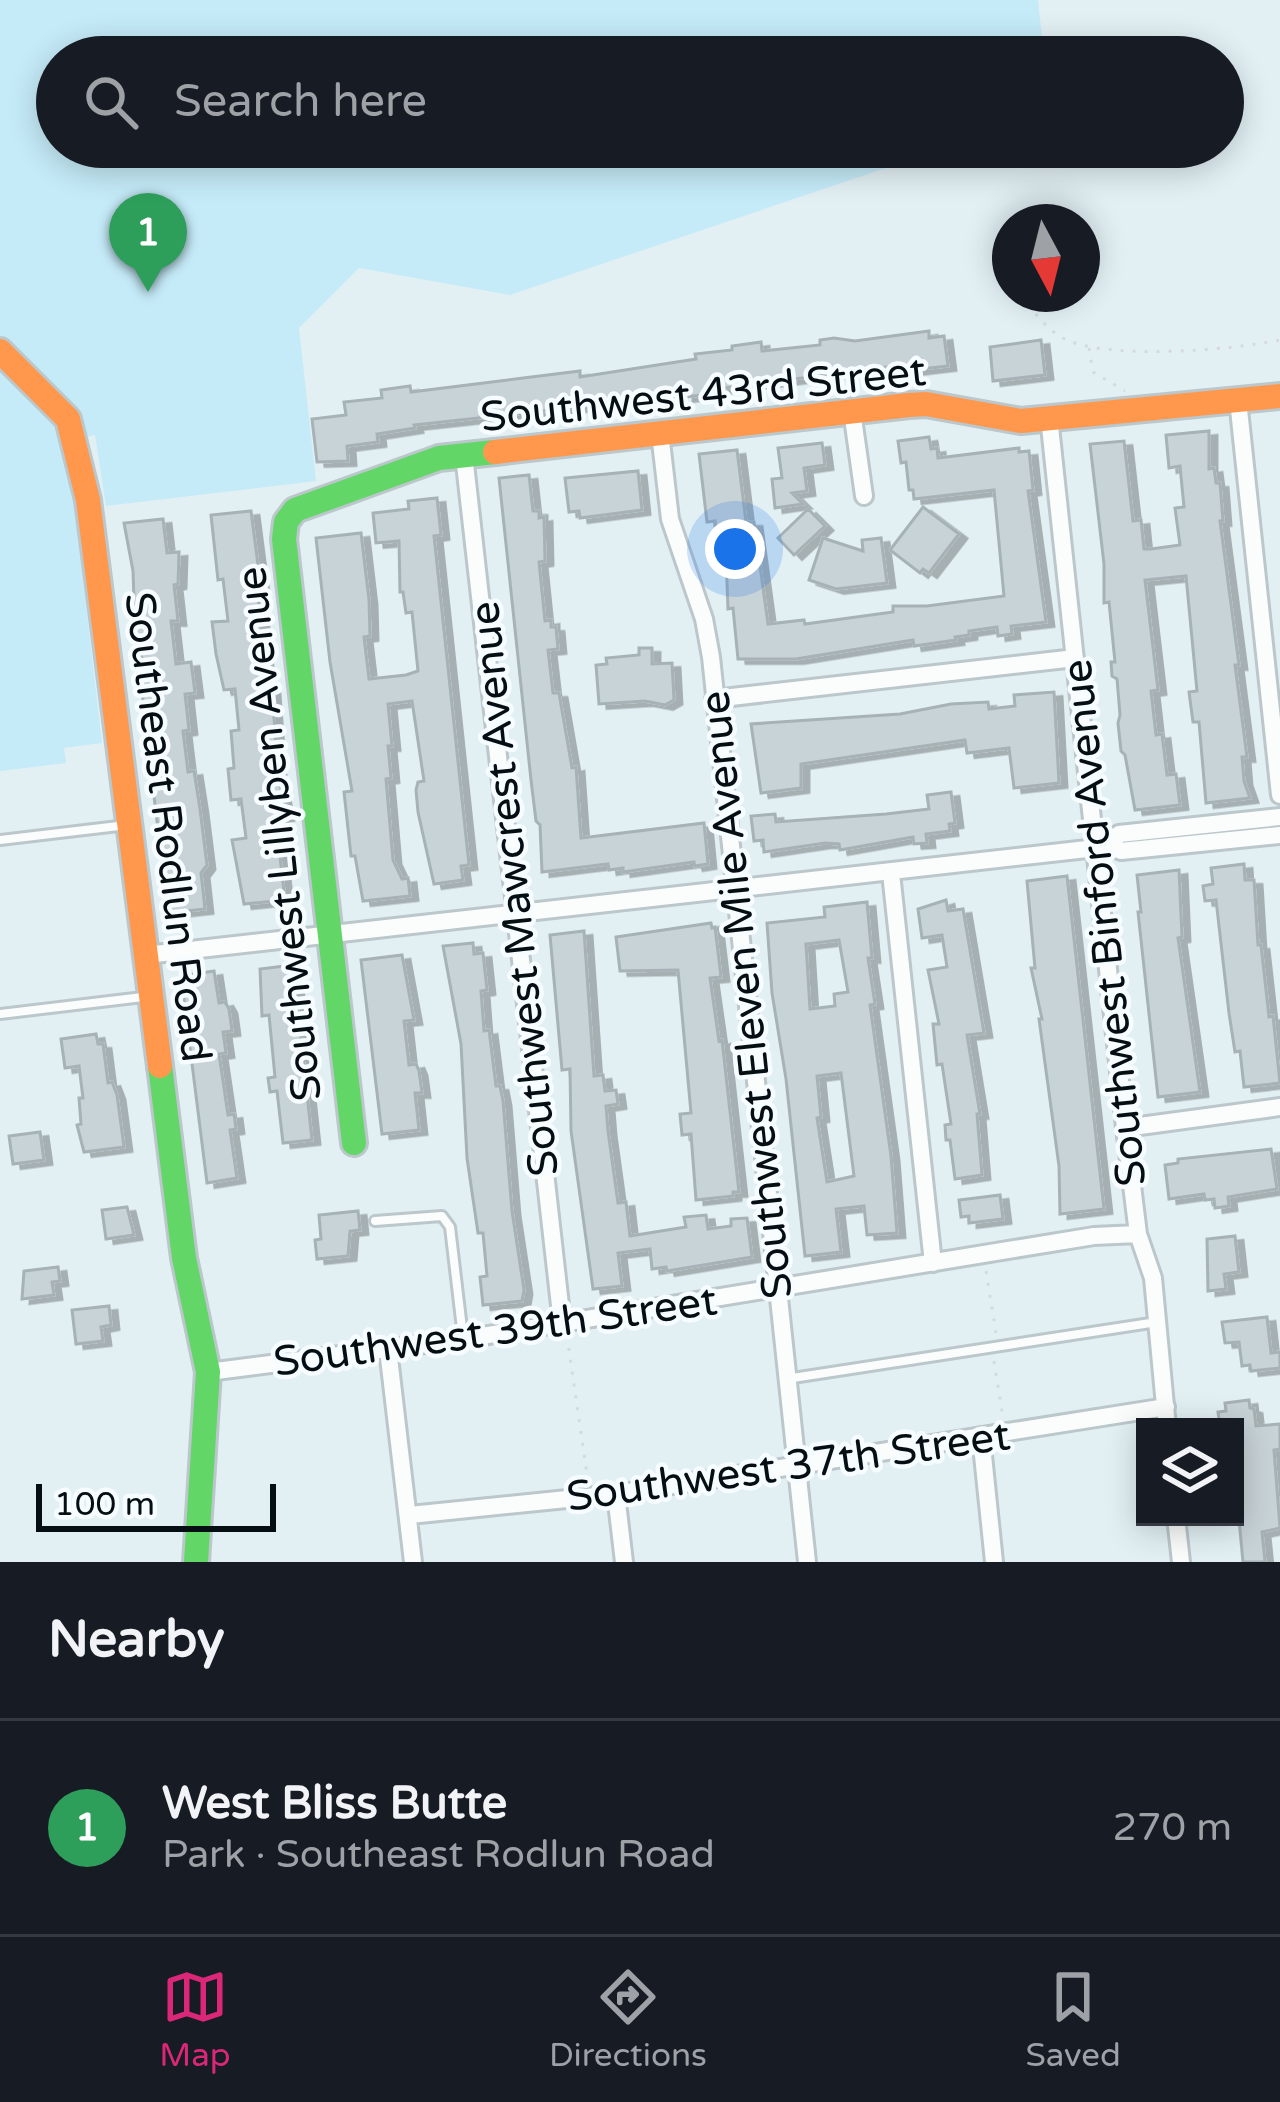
<!DOCTYPE html>
<html lang="en">
<head>
<meta charset="utf-8">
<style>
	body { margin:0; font-family:"Varela Round",sans-serif; background:#242831; color:#f1f3f6 }
	.controls { position:absolute; right:36px; bottom:36px; display:grid; overflow:hidden; border-radius:0px; box-shadow:0 6px 30px #0003 }
	.controls button { width:108px; height:108px; display:grid; place-items:center; padding:0; border:0; border-bottom:3px solid #363941; background:#171b24; color:#f1f3f6; font:60px sans-serif }
	.compass { position:absolute; left:992px; top:204px; width:108px; height:108px; border-radius:50%; background:#171b24; box-shadow:0 6px 30px #0003; rotate:173deg }
	.scale { position:absolute; left:36px; bottom:30px; width:240px; box-sizing:border-box; padding-left:12px; border:6px solid #050f13; border-top:0; font-size:33px; line-height:42px; white-space:nowrap; color:#050f13; -webkit-text-stroke:9px #f6fcff; paint-order:stroke }
	.you { position:absolute; left:735px; top:549px; width:42px; height:42px; margin:-30px; border:9px solid #fff; border-radius:50%; background:#1a73e8; box-shadow:0 0 0 18px #1a73e833 }
	.badge { display:grid; place-items:center; width:78px; height:78px; border-radius:50%; background:#db2777; color:#fff; font-size:39px; font-weight:700 }
	.pin { position:absolute; translate:-50% -99px; filter:drop-shadow(0 3px 6px #0008) }
	.pin::after { content:''; position:absolute; top:63px; width:42px; height:36px; background:inherit; clip-path:polygon(0 0,100% 0,50% 100%) }
	.list { margin:0; padding:0; list-style:none }
	h2 { display:flex; justify-content:space-between; align-items:center; height:156px; margin:0; padding:0 48px; font-size:51px }
	h2 small { font-size:39px; font-weight:400; color:#9ea1a6 }
	.list li { display:grid; grid-template-columns:78px 1fr auto; gap:36px; align-items:center; box-sizing:border-box; height:216px; padding:0 48px; border-top:3px solid #363941 }
	.list b { display:block; font-size:45px; white-space:nowrap }
	.list p { margin:0; font-size:39px; white-space:nowrap; color:#9ea1a6 }
	.list em { font-size:39px; font-style:normal; color:#9ea1a6 }
	.icon { flex:none; width:66px; height:66px; fill:none; stroke:currentColor; stroke-width:2; stroke-linecap:round; stroke-linejoin:round }
	.map { position:relative; flex:none; width:1280px; height:1562px; overflow:hidden }
	.search { position:absolute; background:#171b24; box-shadow:0 6px 30px #0003; left:36px; right:36px; top:36px; height:132px; display:flex; align-items:center; gap:30px; box-sizing:border-box; padding:0 42px; border-radius:66px; color:#9ea1a6; font-size:45px }
	.sheet { height:372px; background:#171b24 }
	nav { display:flex; justify-content:space-around; align-items:center; box-sizing:border-box; height:168px; border-top:3px solid #363941; background:#171b24; font-size:33px; color:#9ea1a6 }
	nav a { display:grid; justify-items:center; gap:6px }
	nav .on { color:#db2777 }
	.map>svg:first-child { display:block }
	.green { fill:#c5ebf8 }
	.building { fill:#c8d3d7; stroke:#a7b2b6; stroke-width:3; fill-rule:evenodd; filter:url(#shadow) }
	.lines { fill:none; stroke-linecap:round; stroke-linejoin:round }
	.lane-casing { stroke:#bbc7cb; stroke-width:14 }
	.street-casing { stroke:#bbc7cb; stroke-width:22 }
	.fast-casing { stroke:#bbc7cb; stroke-width:30 }
	.slow-casing { stroke:#bbc7cb; stroke-width:30 }
	.path { stroke:#d6dadb; stroke-width:3; stroke-dasharray:3 9; stroke-linecap:butt }
	.lane { stroke:#fbfdfd; stroke-width:8 }
	.street { stroke:#fbfdfd; stroke-width:16 }
	.fast { stroke:#63d668; stroke-width:24 }
	.slow { stroke:#ff974d; stroke-width:24 }
	.labels { text-anchor:middle; stroke-width:9; stroke-linejoin:round; paint-order:stroke }
	.street-label { font-size:42px; fill:#050f13; stroke:#f6fcff }
</style>
</head>
<body>
<div class="map">
<svg width="1280" height="1562" viewBox="0 0 1280 1562">
	<defs>
		<filter id="shadow"><feDropShadow dx="8" dy="4.5" stdDeviation="0" flood-color="#0004"/></filter>
	</defs>
	<rect width="100%" height="100%" fill="#e2f0f4"/>
	<path class="green" d="M0,0H1038L1044,57H57V147H948L510,295L359,268L299,328L316,481L106,506L95,435L67,442L102,743L64,748L66,763L0,771Z"/>
	<path class="building" d="M929,331V338L944,336L948,366L904,371L903,365L709,390L710,394L685,397V391L625,402L414,425L415,428L377,434L378,442L347,446L348,461L317,462L312,419L346,415L344,402L382,398L381,390L410,386L411,392L580,371V377L696,359L695,354L732,350V346L761,342L762,351L820,345V340L834,338L855,341Z
		M1041,340L1045,375L993,381L990,347Z
		M1209,431V469L1214,468L1216,483H1220L1223,521H1220L1239,665H1235L1247,757H1242L1244,781L1250,798L1206,803L1199,722H1193L1189,692L1197,691L1186,576L1145,580L1158,690L1151,691L1156,735L1162,734L1167,775L1176,774L1180,805L1135,810L1125,755L1121,751L1118,723L1120,715L1117,679L1112,676L1111,662H1115L1109,602L1104,603V564L1090,444L1124,441L1133,521L1141,520L1144,549H1151L1180,545L1175,508L1184,507L1180,466L1169,468L1166,435Z
		M929,437L931,449L937,448L938,458L1019,448V452L1029,451L1033,490L1028,491L1046,622L1011,626L1012,634L998,636L997,627L969,631V635L955,637L956,640L914,646L913,640L796,659H738L733,608L728,609L726,557L720,558L715,521L707,522L699,454L737,450L746,522H754L768,624L804,620L805,624L893,612V606H927L1004,596L994,490L914,499L913,490H909L906,462L901,463L898,441Z
		M822,443L825,465L804,468L807,491L792,493L803,504L775,508L772,479L782,478L778,448Z
		M638,471L642,510L580,518L579,511L569,512L565,478Z
		M529,475L533,511H539V518L544,517L545,561L539,562L545,621L551,620V627H556L558,649L548,650L553,693H559L572,768L576,767L581,838L704,823L708,864L695,866L694,862L623,872V868L609,870L608,864L542,872L540,825L536,821L531,780L499,478Z
		M437,498L441,535L434,536L469,865L461,866L463,880L434,884L418,812L416,790L418,782L424,781L412,701L388,704L392,746H388L391,778L386,779L393,860L402,879L408,878L410,896L363,901L355,856H351L344,792L352,791L330,662L316,538L361,533L369,600L370,636L364,637L369,679L406,675L418,671L412,612L406,613L403,592H400L399,541L376,543L373,513L409,509L408,501Z
		M923,507L959,534L929,573L923,569L920,573L890,550Z
		M808,509L825,526L794,555L778,538Z
		M251,511L262,596H258L268,691L272,690L278,773L286,816L282,817L284,830L277,831L285,900L244,904L232,840L246,838L241,799L231,800L228,769L234,768L231,731L239,730L235,689L224,690L216,654L212,622L228,621L223,579L218,580L211,515Z
		M163,519L167,553L179,552L178,584L174,585L178,621H171L176,664L191,662L195,693L185,694L189,730L183,731L188,772L194,771L200,809L207,865L201,873L205,909L168,913L143,704L141,646H137L135,631L133,571L124,523Z
		M823,538L863,551L862,540L881,538L887,583L836,589L809,580Z
		M639,648H652V664L672,663L674,700L665,705L645,701L599,704L596,665L607,664L606,658L639,655Z
		M1054,692L1059,783L1014,788L1009,748L967,753L965,740L801,764V788L761,793L751,724L900,714L951,704L988,702L989,709L1015,706L1014,695Z
		M951,792L955,823L949,824L950,831L926,834L927,843L914,844L913,837L840,850L839,844L825,843L764,852L763,840L754,841L751,816L775,814L776,822L886,814L929,809L927,795Z
		M1244,864L1245,880H1254L1258,945H1261L1269,1017L1273,1016L1280,1083L1244,1087L1240,1051L1235,1052L1229,1013L1216,900L1205,901L1203,886L1213,884L1211,868Z
		M1179,870L1182,937L1178,938L1200,1092L1158,1097L1138,912H1141L1137,875Z
		M1067,876L1104,1209L1060,1214L1059,1166L1039,1019H1042L1031,968H1035L1027,881Z
		M946,900L948,911L963,909L984,1033L967,1035L980,1114H977L982,1175L955,1179L950,1140H946L945,1125L951,1124L942,1064L937,1065L933,1024H939L928,970L947,967L942,935L922,938L918,909Z
		M867,902L872,958H868L875,1004L870,1005L891,1156L897,1233L867,1235L864,1206L836,1209L841,1252L805,1256L786,1079L772,993L767,923L825,917L824,907ZM839,940L848,992L834,994L835,1006L810,1009L806,944ZM841,1073L854,1176L827,1182L817,1118L821,1117L817,1076Z
		M711,923L712,928L715,927L721,977L710,978L719,1041L722,1040L739,1192H733V1196L696,1200L691,1134L682,1135L680,1114L691,1113L678,970L620,971L616,937Z
		M584,931L594,1076L603,1075L605,1091L616,1090L618,1104L606,1106L608,1131L618,1203L626,1202L630,1236L686,1227L684,1217L706,1215L708,1229L731,1226V1219L747,1218L752,1257L667,1271L666,1267L652,1269L650,1249L618,1253L622,1286L593,1289L571,1131L570,1069L562,1070L550,935Z
		M473,943L474,954L483,953L487,990L481,991L484,1031L489,1030L496,1086H500L503,1101L512,1211L524,1290L522,1301L483,1305L480,1277L487,1276L483,1233H478L467,1158L461,1044L443,946Z
		M402,955L414,1020L404,1021L409,1065L416,1064L419,1071L422,1093H415L419,1130L382,1134L361,960Z
		M293,965L312,1140L283,1143L277,1091L270,1092L268,1078L275,1077L269,1015L262,1016L260,969Z
		M214,971L219,1003L225,1002L229,1009L232,1031L223,1032L226,1053L219,1054L228,1115L234,1114L236,1129L230,1130L237,1178L207,1183L181,976Z
		M96,1034L98,1044H103L108,1083L112,1082L117,1095L124,1147L84,1152L77,1125L81,1124L79,1098H83L79,1066L65,1068L61,1039Z
		M40,1132L44,1160L13,1164L9,1136Z
		M1271,1149L1277,1189L1228,1197L1229,1206L1215,1208L1214,1199L1205,1200L1204,1194L1169,1199L1165,1165L1178,1163V1159Z
		M1000,1195L1003,1219L969,1223V1216L961,1217L959,1200Z
		M127,1207L134,1235L106,1239L102,1210Z
		M358,1211L360,1230L350,1231L348,1256L317,1259L315,1240L321,1239L319,1215Z
		M1235,1236L1239,1272L1224,1274L1226,1289L1208,1291L1207,1239Z
		M58,1267L60,1281L52,1282L54,1295L22,1299L24,1271Z
		M109,1306L111,1325L101,1327L103,1341L76,1344L72,1310Z
		M1267,1317L1271,1353L1280,1352V1368L1251,1371L1250,1365L1242,1366L1239,1342L1225,1343L1222,1322Z
		M1249,1400L1250,1408L1254,1409L1256,1426L1280,1424V1449L1274,1450L1280,1528L1262,1532L1265,1562H1243L1238,1509L1235,1510V1427H1220L1218,1412L1226,1411L1225,1403Z"/>
	<g class="lines">
		<defs>
			<path id="lane" d="M0,840L127,825
				M0,1014L143,997
				M375,1221L442,1216L450,1227L463,1337
				M786,1379L1157,1322"/>
			<path id="street" d="M1238,400L1280,795
				M852,411L864,496
				M1049,417L1125,1128L1138,1234L1153,1278L1167,1427
				M660,433L670,519L704,619L711,657L807,1562
				M464,455L562,1323
				M714,699L1075,658
				M1110,846L1119,834L1280,817
				M891,873L933,1263
				M146,955L1096,848L1110,846L1121,851L1280,835
				M1125,1128L1280,1107
				M388,1349L413,1562
				M208,1372L464,1339L1094,1236L1138,1234
				M981,1436L994,1562
				M616,1494L624,1562
				M410,1515L616,1494L1166,1407
				M1176,1517L1181,1562"/>
			<path id="fast" d="M160,1066L184,1258L208,1372L196,1562
				M354,1143L284,539L286,522L295,510L439,458L495,452"/>
			<path id="slow" d="M0,351L68,419L88,500L160,1066
				M495,452L909,405L926,404L1021,421L1280,396"/>
		</defs>
		<use href="#lane" class="lane-casing"/>
		<use href="#street" class="street-casing"/>
		<use href="#fast" class="fast-casing"/>
		<use href="#slow" class="slow-casing"/>
		<path class="path" d="M1021,295C1034,312 1047,331 1067,340C1111,360 1232,350 1280,340
			M1089,348L1093,372L1125,391
			M986,1271L996,1333
			M567,1336L588,1481
			M994,1361L1003,1417"/>
		<use href="#lane" class="lane"/>
		<use href="#street" class="street"/>
		<use href="#fast" class="fast"/>
		<use href="#slow" class="slow"/>
	</g>
	<g class="labels">
		<g class="street-label">
			<text transform="translate(703 393) rotate(-6)" y="15">Southwest 43rd Street</text>
			<text transform="translate(169 827) rotate(83)" y="15">Southeast Rodlun Road</text>
			<text transform="translate(278 834) rotate(-96)" y="15">Southwest Lillyben Avenue</text>
			<text transform="translate(513 889) rotate(-96)" y="15">Southwest Mawcrest Avenue</text>
			<text transform="translate(1103 923) rotate(-96)" y="15">Southwest Binford Avenue</text>
			<text transform="translate(745 995) rotate(-96)" y="15">Southwest Eleven Mile Avenue</text>
			<text transform="translate(495 1330) rotate(-8)" y="15">Southwest 39th Street</text>
			<text transform="translate(788 1465) rotate(-8)" y="15">Southwest 37th Street</text>
		</g>
	</g>
</svg>
<div class="controls">
<button><svg class="icon" aria-label="layers" viewBox="0 0 24 24"><path d="M12 4l9 5-9 5-9-5zM3 14l9 5 9-5"/></svg></button>
</div>
<svg class="compass" viewBox="-18 -18 36 36"><path d="M0-13l5 13h-10z" fill="#e53935"/><path d="M0 13l5-13h-10z" fill="#9ea1a6"/></svg>
<div class="scale">100 m</div>
<div class="you"></div>
<div class="pin badge" style="left:148px;top:292px;background:#2e9e5b">1</div>
<div class="search"><svg class="icon" aria-label="search" viewBox="0 0 24 24"><circle cx="10" cy="10" r="6"/><path d="M15 15l6 6"/></svg>Search here</div>
</div>
<section class="sheet">
<h2>Nearby<small></small></h2>
<ul class="list">
<li><span class="badge" style="background:#2e9e5b">1</span><div><b>West Bliss Butte</b><p>Park · Southeast Rodlun Road</p></div><em>270 m</em></li>
</ul>
</section>
<nav>
<a class="on"><svg class="icon" aria-label="map" viewBox="0 0 24 24"><path d="M3 6l6-2 6 2 6-2v14l-6 2-6-2-6 2zM9 4v14M15 6v14"/></svg>Map</a>
<a><svg class="icon" aria-label="directions" viewBox="0 0 24 24"><path d="M12 3l9 9-9 9-9-9zM9 14v-3h6M13 9l2 2-2 2"/></svg>Directions</a>
<a><svg class="icon" aria-label="saved" viewBox="0 0 24 24"><path d="M7 4h10v16l-5-4-5 4z"/></svg>Saved</a>
</nav>
</body>
</html>
